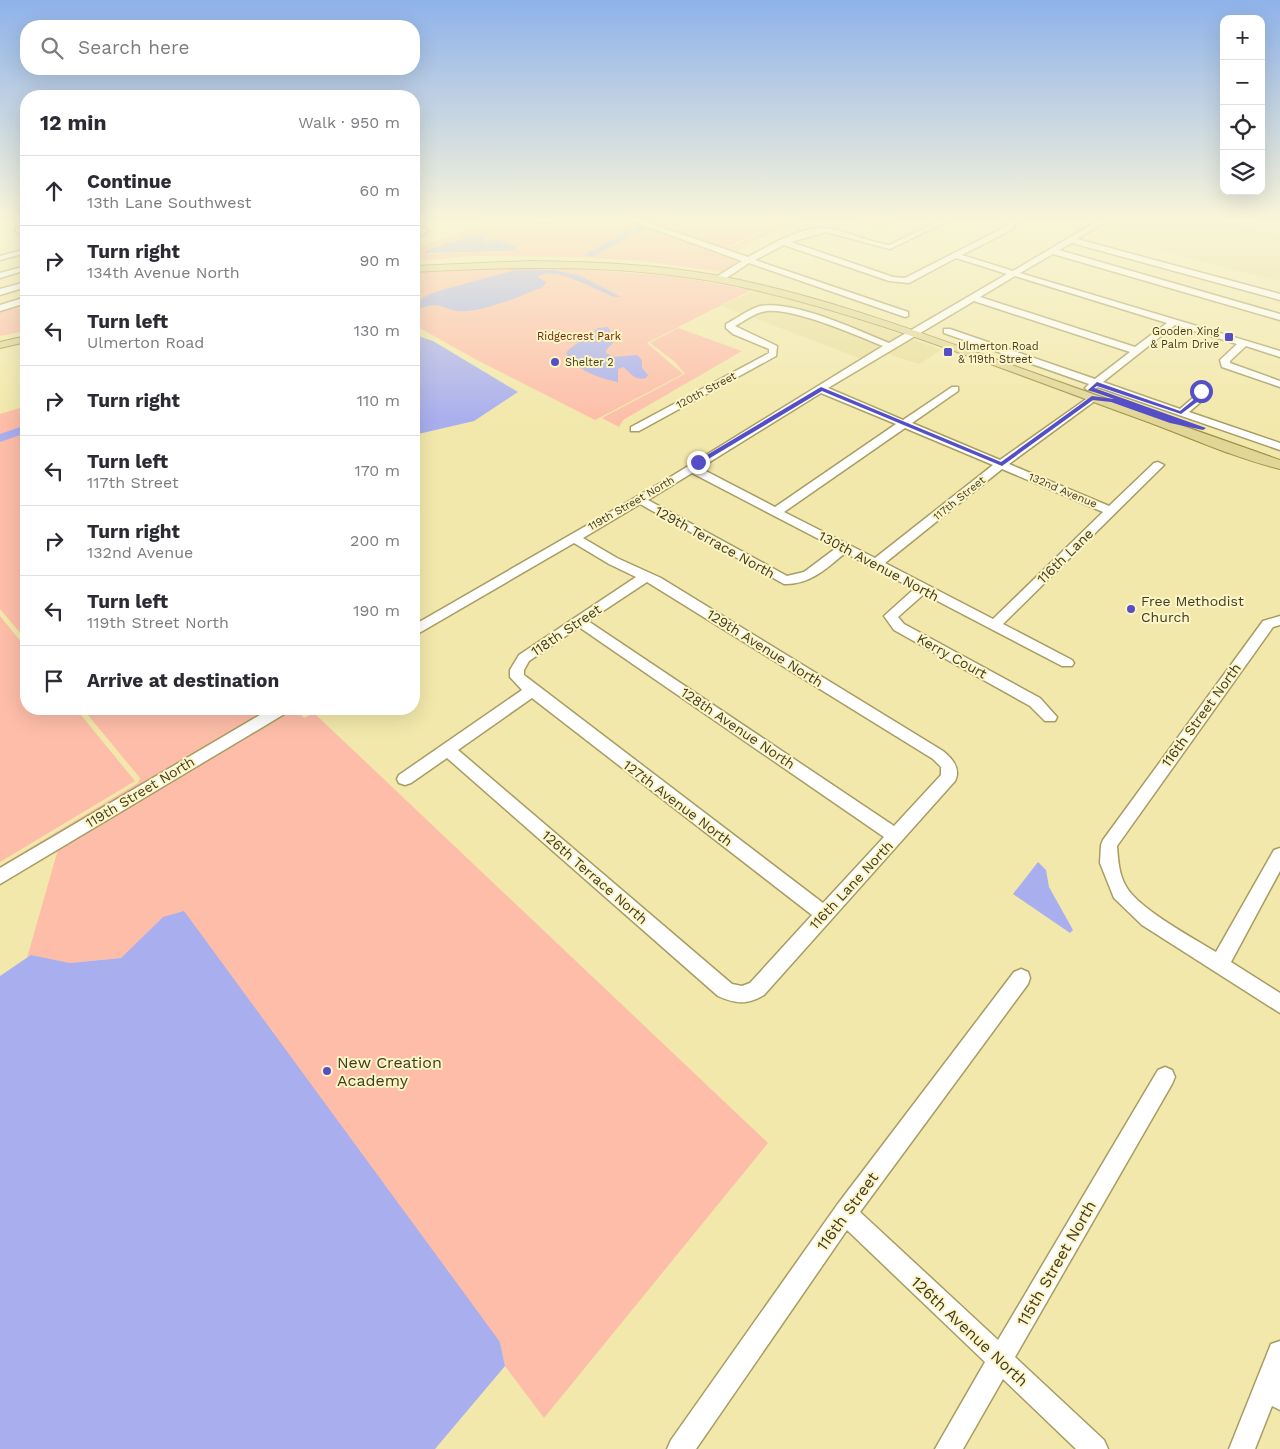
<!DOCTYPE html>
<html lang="en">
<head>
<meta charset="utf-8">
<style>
	body { margin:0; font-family:"Work Sans",sans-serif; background:#f7f7f7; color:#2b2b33 }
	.controls { position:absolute; right:15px; top:15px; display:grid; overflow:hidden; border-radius:10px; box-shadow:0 5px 20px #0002 }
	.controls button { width:45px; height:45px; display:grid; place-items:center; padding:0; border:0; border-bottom:1px solid #e1e1e2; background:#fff; color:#2b2b33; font:25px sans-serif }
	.stop { position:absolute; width:15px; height:15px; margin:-11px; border:4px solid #544fc6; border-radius:50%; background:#fff }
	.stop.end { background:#544fc6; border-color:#fff; box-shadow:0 1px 5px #0008 }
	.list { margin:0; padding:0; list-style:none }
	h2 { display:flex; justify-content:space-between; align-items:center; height:65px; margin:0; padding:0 20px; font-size:21px }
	h2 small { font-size:16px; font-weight:400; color:#7c7c81 }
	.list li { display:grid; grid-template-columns:32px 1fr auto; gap:15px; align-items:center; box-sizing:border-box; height:70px; padding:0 20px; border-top:1px solid #e1e1e2 }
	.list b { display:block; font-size:19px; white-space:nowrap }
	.list p { margin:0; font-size:16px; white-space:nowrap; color:#7c7c81 }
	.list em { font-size:16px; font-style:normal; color:#7c7c81 }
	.icon { flex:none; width:28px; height:28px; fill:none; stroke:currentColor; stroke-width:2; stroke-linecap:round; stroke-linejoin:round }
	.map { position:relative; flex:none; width:1280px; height:1449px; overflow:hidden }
	.search { position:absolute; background:#fff; box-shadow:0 5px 20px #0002; left:20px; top:20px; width:400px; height:55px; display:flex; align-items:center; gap:12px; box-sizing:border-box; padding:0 18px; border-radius:20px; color:#7c7c81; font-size:19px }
	.panel { position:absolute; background:#fff; box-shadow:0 5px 20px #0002; left:20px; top:90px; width:400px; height:625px; border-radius:20px }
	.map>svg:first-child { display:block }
	.built { fill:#e9de9a }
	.green { fill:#fdbda8; fill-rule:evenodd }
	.water { fill:#a8aeee }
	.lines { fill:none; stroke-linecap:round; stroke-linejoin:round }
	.river { fill:#a8aeee; fill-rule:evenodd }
	.minor-casing { stroke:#a79d63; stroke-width:3 }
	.major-casing { stroke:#9c8f41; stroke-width:2 }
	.minor { fill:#fff; fill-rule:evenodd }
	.major { fill:#e1d696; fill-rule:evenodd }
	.route { fill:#544fc6 }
	.poi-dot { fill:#544fc6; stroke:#fdf5c5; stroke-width:2 }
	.labels { text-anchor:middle; stroke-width:4; stroke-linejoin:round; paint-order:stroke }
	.far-poi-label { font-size:11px; fill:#403c24; stroke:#fdf5c5; text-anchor:start }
	.far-park-label { font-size:11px; fill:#6e2608; stroke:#fdf5c5 }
	.far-street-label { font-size:11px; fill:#403c24; stroke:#fdf5c5 }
	.street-label { font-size:14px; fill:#403c24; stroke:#fdf5c5 }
	.poi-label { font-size:14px; fill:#403c24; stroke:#fdf5c5; text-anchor:start }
	.near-poi-label { font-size:16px; fill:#403c24; stroke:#fdf5c5; text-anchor:start }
	.near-street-label { font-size:16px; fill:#403c24; stroke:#fdf5c5 }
</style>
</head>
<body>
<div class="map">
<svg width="1280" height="1449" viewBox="0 0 1280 1449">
	<rect width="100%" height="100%" fill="#f2e8ab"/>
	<path class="built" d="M1117,220H1217L1280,235V282L1095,233Z
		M758,289L835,310L904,336L890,344L830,322L767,305L745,315L721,306Z
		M766,308L826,324L886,346L864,360L749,316Z
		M909,338L941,350L919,364L885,353Z"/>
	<path class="green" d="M493,220H533L544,224L560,220H627L743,260L724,272L643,261L581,257L479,256L414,261V249ZM479,233L485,237L482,241L484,243L496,239L518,247L511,251L429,254L425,252Z
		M641,220H707L678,234L709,220H789L722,249L730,252L754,242L732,254Z
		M792,220H805L729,251L724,250Z
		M850,220H901L881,230Z
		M571,268L679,277L751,290L647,343L683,374L595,420L477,360L414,325V273L477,269Z
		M26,301V331L0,336V309Z
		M678,328L742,351L623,420L619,427L602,418L685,374L675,362L650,343Z
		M26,406V640L0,609V414Z
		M0,616L26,648V709H76L135,781L0,862Z
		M83,709H274L0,872V866L138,783L140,778Z
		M289,709H295L304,718L314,713L768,1143L544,1418L505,1366L500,1342L163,917L121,958L70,963L31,955L27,958L59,846Z"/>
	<path class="water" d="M478,233L486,236L482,241L484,243L496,239L518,247L512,251L426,253L425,251Z
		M516,270H555L580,276L621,297H615C598,291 552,264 538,277L546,282L543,287C520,296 491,309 466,311C443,313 443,297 414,311V303L428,295L442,290Z
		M608,327L616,340L606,350V353L614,357L637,355L642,360V368L648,375L646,378C633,381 632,373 623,367L618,369V382C599,378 577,371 566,353L568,350L598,328Z
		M415,335L433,341L518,392L474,421L414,435Z
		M1038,862L1046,870L1049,887L1073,930L1070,933L1013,894Z
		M184,911L500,1342L505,1366L435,1449H0V976L31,955L70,963L121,958L163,917Z"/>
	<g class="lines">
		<path class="river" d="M653,220H664L655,226H649V222Z
			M640,225L647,227L592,257L584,255Z
			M26,425V433L0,442V434Z"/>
		<defs>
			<path id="minor" d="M629,220H640L748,257C771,245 805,223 832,229C852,233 869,242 889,245L941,220H950L890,249L826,232L791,242L893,277L905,278L1007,226L1008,224L1003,220H1012L1016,223L1013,229L962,255L1013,271L1099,220H1108L1077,239L1280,294V300L1072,243L1059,250L1280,314V320L1053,254L1020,273L1280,351V357L1246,346L1230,361V363L1280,381V387L1222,367L1220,360L1237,344L1175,325L1103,382L1180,409L1194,397L1198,389H1204L1206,391L1203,400L1189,412L1280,443V450L1098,387L1093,390H1087L1085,388L1089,384L944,333V329H950L1095,379L1130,352L974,301L828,388L903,420L952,387H958V391L912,423L1000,460L1092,395L1096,396V400L1009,464L1109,506L1154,463L1158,462L1164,465L1003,624L1072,660L1074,663L1072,666H1062L924,594L898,617L904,624L1040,698L1057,717L1055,721H1045L1030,706L894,630L884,616L914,589L845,553C827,568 810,585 784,584L640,504L583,538L617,558L661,578L943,751C953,759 961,769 955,781L764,995C747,1005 736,1004 718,996L447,758L411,783L405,785L399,783L397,779L399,775L522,690L510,677V670L519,655L636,577L609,564L574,543L414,636V625L664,481L883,346C858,336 786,304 762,312C753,314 743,322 735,326L777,346L776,356L639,431H631V427L769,353V349L733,334L726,328V324C736,319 749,309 760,306C794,300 857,330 889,343L1007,274L956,258L909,283L889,281L784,245L755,260L908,312V316L905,317L749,263L722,281H716V277L742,261ZM1015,276L1167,323L1135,347L980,297ZM821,393L896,424L775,507L700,468ZM905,428L993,465L875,558L784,512ZM1002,469L1103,512L993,619L885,563ZM692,473L836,548L804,572L787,576L648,500ZM647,582L933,759L941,767V775L894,826L588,621ZM579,627L884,837L823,903L524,675V670L529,661ZM532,698L812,915L750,983L742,986L732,984L458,750Z
				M414,226L427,229L428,231L414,240V235L418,232L414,230Z
				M16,227L26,231V236L16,231Z
				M26,249V253L0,260V256Z
				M26,266V270L0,278V273Z
				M26,282V287L0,295V289Z
				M26,297V303L0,311V305Z
				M1280,616V625L1273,627L1117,846C1118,860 1119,876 1127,888C1141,910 1193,938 1216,952L1274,850L1280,848V871L1231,962L1280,993V1013L1142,925L1114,898L1100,863L1101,845L1103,840L1263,621Z
				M270,709H288L286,713L0,884V868Z
				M1021,969L1028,972L1030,978L1028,984L860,1212L998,1340L1158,1070L1165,1067L1172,1070L1175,1077L1172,1084L1015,1357L1104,1440L1108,1449H1076L1003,1379L963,1449H935L985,1362L847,1230L696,1449H667L671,1440L837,1205L1014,972Z
				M1280,1341V1410L1272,1406L1255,1449H1229L1271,1344Z"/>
			<path id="major" d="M529,261C593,262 657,264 720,276C814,294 905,327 995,359C1090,393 1185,427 1280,460V469C1235,458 1191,438 1148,422C1019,376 888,321 755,290C642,263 528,266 414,272V266Z
				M26,336V342L0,348V342Z"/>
		</defs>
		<use href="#minor" class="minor-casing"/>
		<use href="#major" class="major-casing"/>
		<use href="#minor" class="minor"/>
		<use href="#major" class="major"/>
	</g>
	<linearGradient id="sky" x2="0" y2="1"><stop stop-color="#8eb2ea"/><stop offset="0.52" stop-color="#f9f5d9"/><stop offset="1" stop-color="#f9f5d9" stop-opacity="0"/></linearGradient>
	<rect width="1280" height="423" fill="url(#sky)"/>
	<path class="route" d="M1097,382L1180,411L1197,397L1199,389H1203L1201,399L1181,414L1097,386L1094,388L1206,428L1203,430L1170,423L1111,402L1093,400L1002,466L822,391L700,464L695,462L821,387L1001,462L1092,396L1114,399L1175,420L1088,390Z"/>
	<g class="poi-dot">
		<rect x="1224" y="332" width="10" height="10" rx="2.5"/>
		<rect x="943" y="347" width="10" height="10" rx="2.5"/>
		<circle cx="555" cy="362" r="5"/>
		<circle cx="1131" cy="609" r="5"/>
		<circle cx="327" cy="1071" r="5"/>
	</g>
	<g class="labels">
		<g class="far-poi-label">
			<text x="1219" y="335" text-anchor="end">Gooden Xing<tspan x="1219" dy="13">&amp; Palm Drive</tspan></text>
			<text x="958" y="350">Ulmerton Road<tspan x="958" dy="13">&amp; 119th Street</tspan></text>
			<text x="565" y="366">Shelter 2</text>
		</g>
		<g class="far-park-label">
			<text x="579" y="340">Ridgecrest Park</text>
		</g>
		<g class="far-street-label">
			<text transform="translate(706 390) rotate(-28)" y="4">120th Street</text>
			<text transform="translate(1063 490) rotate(23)" y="4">132nd Avenue</text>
			<text transform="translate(959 498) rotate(-39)" y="4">117th Street</text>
			<text transform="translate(631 503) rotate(-30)" y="4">119th Street North</text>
		</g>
		<g class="street-label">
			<text transform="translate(715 542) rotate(29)" y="5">129th Terrace North</text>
			<text transform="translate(1065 556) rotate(-44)" y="5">116th Lane</text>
			<text transform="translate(879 566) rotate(28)" y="5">130th Avenue North</text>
			<text transform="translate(566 630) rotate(-34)" y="5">118th Street</text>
			<text transform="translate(765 648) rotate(32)" y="5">129th Avenue North</text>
			<text transform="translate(952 656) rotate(29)" y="5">Kerry Court</text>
			<text transform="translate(1201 715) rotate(-54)" y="5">116th Street North</text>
			<text transform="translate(738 728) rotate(34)" y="5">128th Avenue North</text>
			<text transform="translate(140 792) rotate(-31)" y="5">119th Street North</text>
			<text transform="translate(678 803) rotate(37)" y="5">127th Avenue North</text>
			<text transform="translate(595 877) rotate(41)" y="5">126th Terrace North</text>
			<text transform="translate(851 885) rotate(-47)" y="5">116th Lane North</text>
		</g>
		<g class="poi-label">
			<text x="1141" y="606">Free Methodist<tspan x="1141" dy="16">Church</tspan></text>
		</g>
		<g class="near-poi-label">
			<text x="337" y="1068">New Creation<tspan x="337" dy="18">Academy</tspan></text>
		</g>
		<g class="near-street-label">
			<text transform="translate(847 1211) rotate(-54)" y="6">116th Street</text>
			<text transform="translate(1056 1263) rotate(-60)" y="6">115th Street North</text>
			<text transform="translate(970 1331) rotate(43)" y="6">126th Avenue North</text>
		</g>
	</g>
</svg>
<div class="controls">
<button>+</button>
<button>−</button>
<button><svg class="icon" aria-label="locate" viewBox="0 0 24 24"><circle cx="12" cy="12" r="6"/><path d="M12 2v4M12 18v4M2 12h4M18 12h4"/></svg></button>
<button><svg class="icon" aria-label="layers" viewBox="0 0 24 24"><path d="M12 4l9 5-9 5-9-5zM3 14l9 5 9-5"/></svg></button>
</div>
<div class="stop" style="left:1201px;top:391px"></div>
<div class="stop end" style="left:698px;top:462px"></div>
<div class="search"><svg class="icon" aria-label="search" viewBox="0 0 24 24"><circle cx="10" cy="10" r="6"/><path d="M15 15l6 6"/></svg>Search here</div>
<section class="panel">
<h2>12 min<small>Walk · 950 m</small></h2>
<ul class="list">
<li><svg class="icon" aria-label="ahead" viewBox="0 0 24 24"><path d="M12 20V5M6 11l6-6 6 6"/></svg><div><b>Continue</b><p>13th Lane Southwest</p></div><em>60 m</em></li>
<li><svg class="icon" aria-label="right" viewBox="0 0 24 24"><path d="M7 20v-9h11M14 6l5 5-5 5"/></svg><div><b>Turn right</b><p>134th Avenue North</p></div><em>90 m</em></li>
<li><svg class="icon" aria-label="left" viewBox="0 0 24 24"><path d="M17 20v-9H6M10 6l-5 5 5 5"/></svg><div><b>Turn left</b><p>Ulmerton Road</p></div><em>130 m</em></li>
<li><svg class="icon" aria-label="right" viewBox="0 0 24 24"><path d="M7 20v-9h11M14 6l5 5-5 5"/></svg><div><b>Turn right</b></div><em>110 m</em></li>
<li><svg class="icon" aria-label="left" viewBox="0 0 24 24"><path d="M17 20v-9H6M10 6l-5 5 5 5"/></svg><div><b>Turn left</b><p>117th Street</p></div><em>170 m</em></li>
<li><svg class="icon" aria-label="right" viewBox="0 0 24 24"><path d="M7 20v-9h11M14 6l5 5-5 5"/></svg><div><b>Turn right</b><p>132nd Avenue</p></div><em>200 m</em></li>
<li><svg class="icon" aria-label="left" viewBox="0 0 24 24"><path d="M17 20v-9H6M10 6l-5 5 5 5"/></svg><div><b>Turn left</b><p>119th Street North</p></div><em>190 m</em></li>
<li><svg class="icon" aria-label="arrive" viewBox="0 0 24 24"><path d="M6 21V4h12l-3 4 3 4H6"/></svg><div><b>Arrive at destination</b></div></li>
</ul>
</section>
</div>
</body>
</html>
